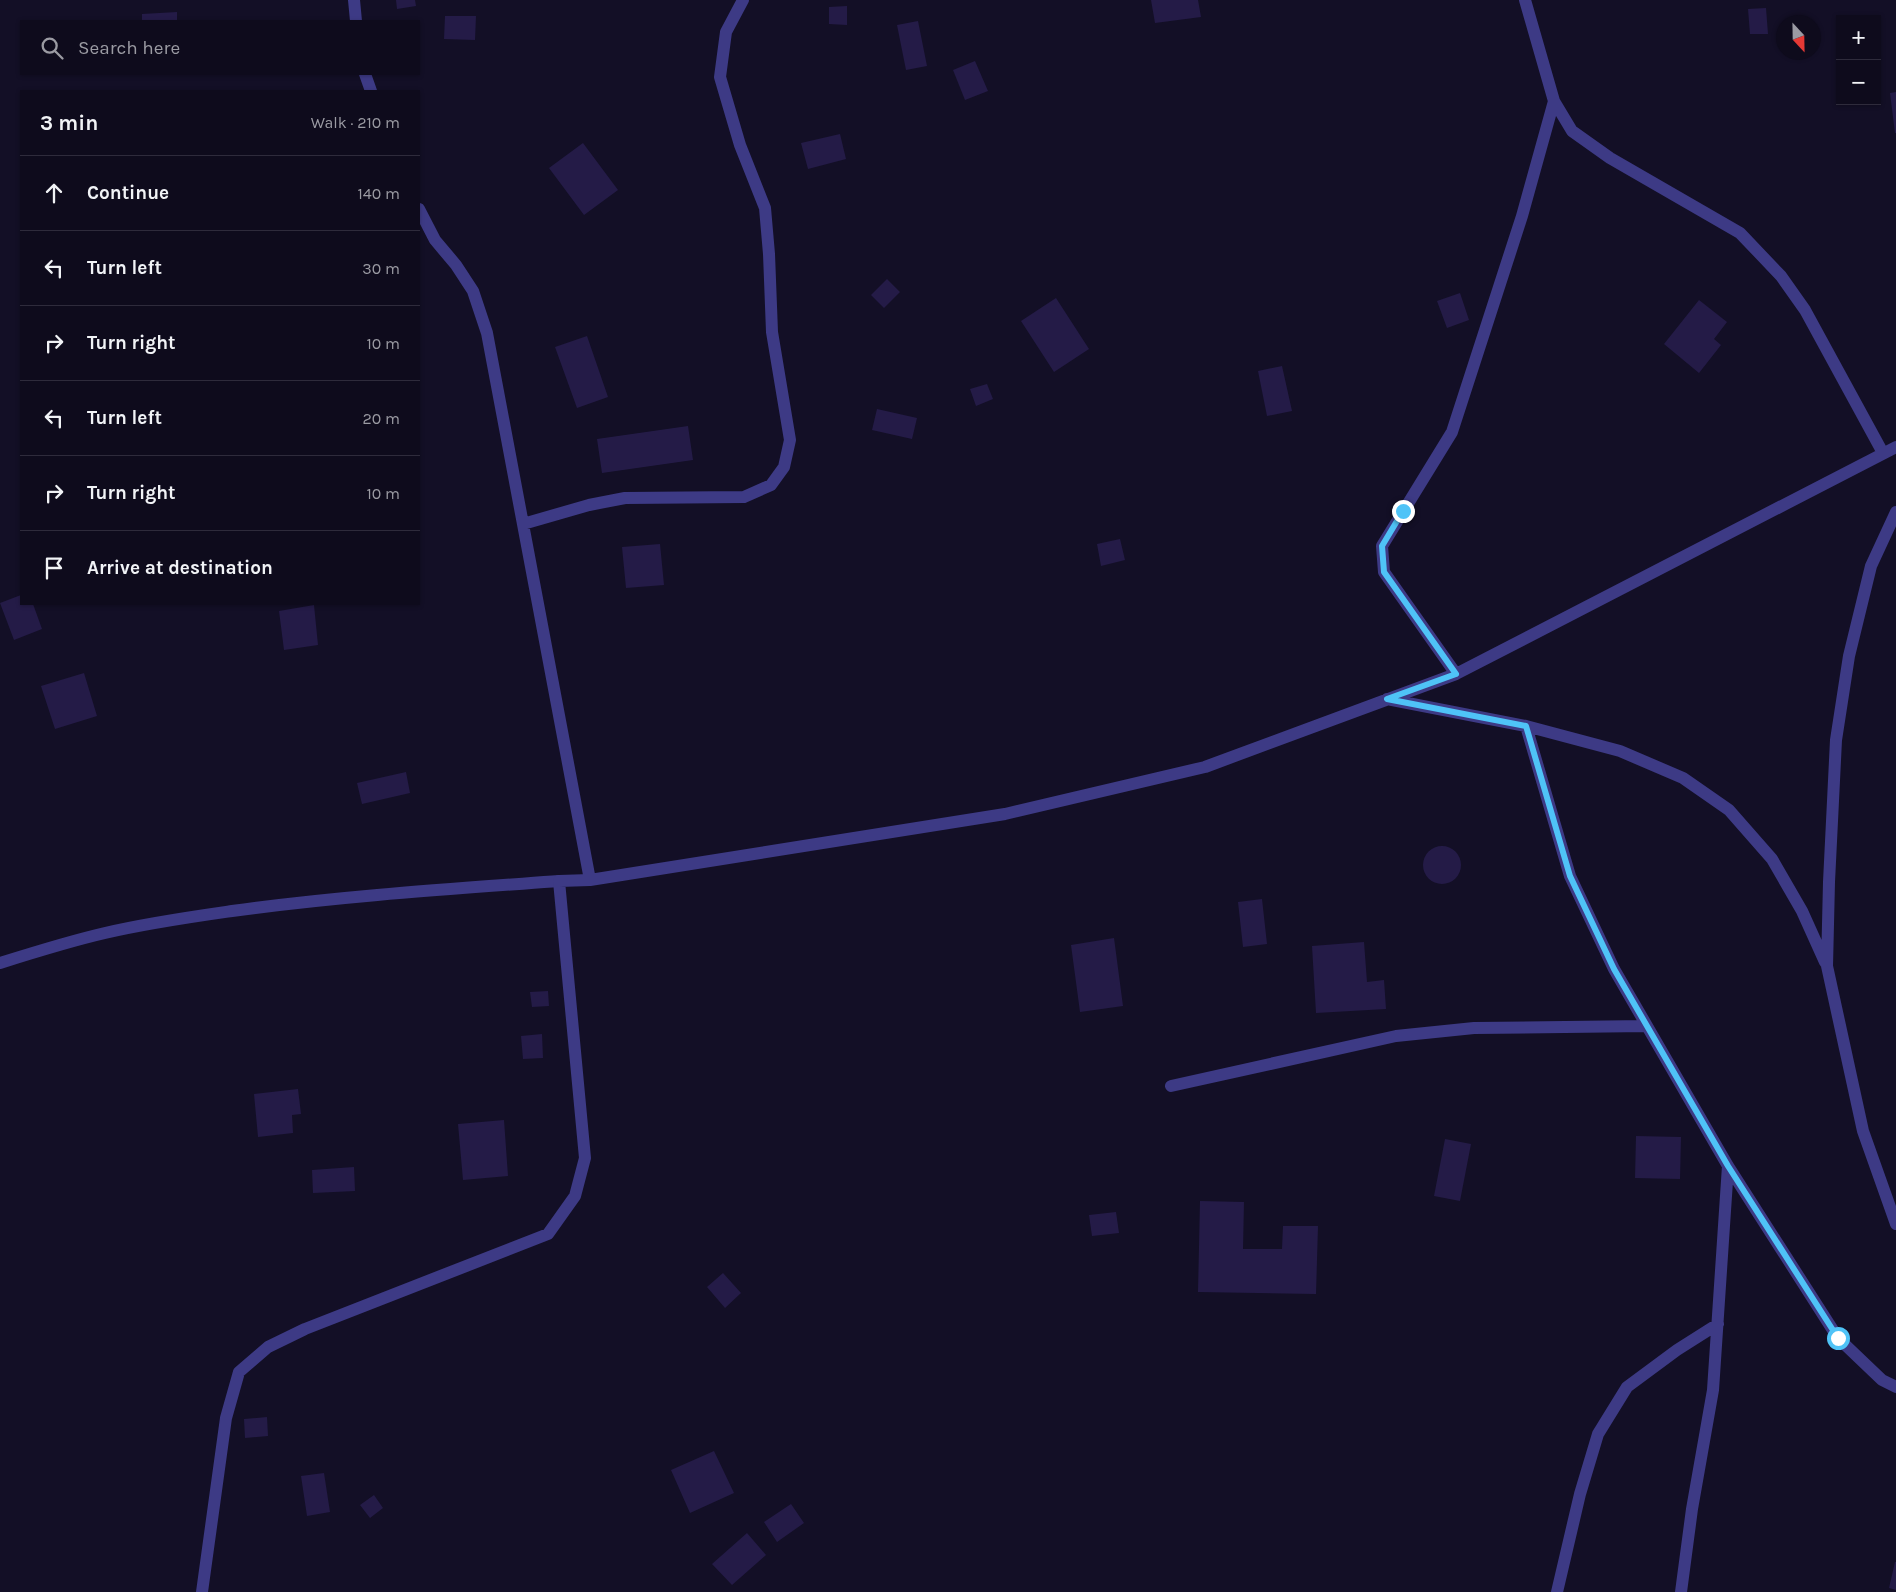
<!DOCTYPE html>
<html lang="en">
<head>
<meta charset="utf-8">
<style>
	body { margin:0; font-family:Karla,sans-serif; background:#1c1929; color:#f1f3f6 }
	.controls { position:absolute; right:15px; top:15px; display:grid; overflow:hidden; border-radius:0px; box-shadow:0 1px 4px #0004 }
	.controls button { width:45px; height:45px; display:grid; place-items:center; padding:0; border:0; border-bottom:1px solid #2e2b3b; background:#0e0b1c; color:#f1f3f6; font:25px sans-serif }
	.compass { position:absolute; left:1776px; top:15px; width:45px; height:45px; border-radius:50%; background:#0e0b1c; box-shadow:0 1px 4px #0004; rotate:158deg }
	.stop { position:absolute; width:15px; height:15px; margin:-11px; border:4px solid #4fc3f7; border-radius:50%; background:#fff }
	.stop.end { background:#4fc3f7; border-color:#fff; box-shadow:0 1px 5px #0008 }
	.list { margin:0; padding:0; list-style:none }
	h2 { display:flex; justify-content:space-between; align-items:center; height:65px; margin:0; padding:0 20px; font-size:21px }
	h2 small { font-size:16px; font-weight:400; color:#9b9ba3 }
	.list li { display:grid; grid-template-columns:32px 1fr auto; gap:15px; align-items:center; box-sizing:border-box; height:75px; padding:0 20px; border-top:1px solid #2e2b3b }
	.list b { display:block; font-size:19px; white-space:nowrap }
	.list em { font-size:16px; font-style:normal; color:#9b9ba3 }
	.icon { flex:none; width:28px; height:28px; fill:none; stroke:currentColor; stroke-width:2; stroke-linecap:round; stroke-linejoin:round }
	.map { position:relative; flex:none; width:1896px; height:1592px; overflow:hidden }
	.search { position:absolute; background:#0e0b1c; box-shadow:0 1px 4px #0004; left:20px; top:20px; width:400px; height:55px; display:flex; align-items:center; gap:12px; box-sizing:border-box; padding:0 18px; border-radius:0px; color:#9b9ba3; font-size:19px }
	.panel { position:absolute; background:#0e0b1c; box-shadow:0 1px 4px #0004; left:20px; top:90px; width:400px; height:515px; border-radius:0px }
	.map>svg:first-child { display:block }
	.building { fill:#241b47 }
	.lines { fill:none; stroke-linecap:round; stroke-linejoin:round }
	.lane { stroke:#3d3a85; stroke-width:12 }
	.street { stroke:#3d3a85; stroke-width:12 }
	.route { stroke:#4fc3f7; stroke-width:6 }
</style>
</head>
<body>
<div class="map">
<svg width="1896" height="1592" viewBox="0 0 1896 1592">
	<rect width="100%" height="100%" fill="#130f26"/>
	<path class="building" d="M396,0H415L416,6L397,9Z
		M1151,0H1198L1201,17L1155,23Z
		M847,6V25L829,24V7Z
		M1766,8L1768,34H1750L1748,9Z
		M177,12V21H142V14Z
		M445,16H476L475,40L444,39Z
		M918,21L927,66L906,70L897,25Z
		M975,61L988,91L965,100L953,70Z
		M1896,92V133H1895L1890,93Z
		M840,134L846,159L808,169L801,143Z
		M583,143L618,190L584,215L549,168Z
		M887,279L900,292L884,308L871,295Z
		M1460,293L1469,320L1447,328L1437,301Z
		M1056,298L1089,349L1054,372L1021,321Z
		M1699,300L1727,322L1714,339L1721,345L1699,373L1664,344Z
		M587,336L608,397L577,408L555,347Z
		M1282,366L1292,411L1267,416L1258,371Z
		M987,384L993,399L976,406L970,389Z
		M877,409L917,418L912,439L872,430Z
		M688,426L693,460L602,473L597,439Z
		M1120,539L1125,560L1101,566L1097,544Z
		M660,544L664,585L626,588L622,547Z
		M21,595V604H33L42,629L14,640L0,603Z
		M314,605L318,645L284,650L279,611Z
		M84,673L97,716L55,729L41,686Z
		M406,772L410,793L362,804L357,783Z
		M1423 865a19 19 0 1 1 38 0a19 19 0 1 1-38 0Z
		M1262,899L1267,944L1243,947L1238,902Z
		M1114,938L1123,1006L1080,1012L1071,945Z
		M1364,942L1367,982L1384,980L1386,1009L1316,1013L1312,946Z
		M548,991L549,1006L532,1007L530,992Z
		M542,1034L543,1058L523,1059L521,1036Z
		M298,1089L301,1114L292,1115L293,1133L258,1137L254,1094Z
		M504,1120L508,1176L463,1180L458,1124Z
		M1636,1136L1681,1137L1680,1179L1635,1178Z
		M1445,1139L1471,1144L1460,1201L1434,1196Z
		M354,1167L355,1191L313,1193L312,1170Z
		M1200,1201L1244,1202L1243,1249H1282L1283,1226H1318L1316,1294L1198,1292Z
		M1116,1212L1119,1233L1092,1236L1089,1215Z
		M723,1273L741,1293L725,1308L707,1287Z
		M267,1417L268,1436L245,1438L244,1419Z
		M714,1451L734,1493L690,1513L671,1470Z
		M324,1473L330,1512L307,1516L301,1476Z
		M374,1495L383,1508L370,1518L360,1505Z
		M791,1504L804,1523L777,1542L764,1522Z
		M747,1533L766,1555L732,1585L712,1564Z
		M1895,1562H1896V1590L1889,1588Z"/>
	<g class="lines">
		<path class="lane" d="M0,963C35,952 70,941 105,933C147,923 190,917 232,911C341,896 450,889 559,881"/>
		<path class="street" d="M354,0L356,21
			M1525,0L1554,101L1572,131L1610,158L1740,233L1781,276L1805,310L1883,453
			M365,74L371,91
			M419,209L435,240L456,265L473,291L487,333L590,880
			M1896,512L1871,566L1849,656L1836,740L1829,882L1827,966L1863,1131L1896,1224
			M523,524L589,505L625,498L744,497L771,485L784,467L790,440L772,332L769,254L765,208L740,145L720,77L726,32L743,0
			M1456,674L1384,572L1382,546L1452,432L1522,216L1554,101
			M1387,699L1526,726L1620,751L1683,778L1729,810L1772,859L1802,911L1825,962
			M1526,726L1570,876L1614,969L1728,1166L1838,1338L1882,1380L1896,1387
			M1171,1086L1396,1036L1474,1028L1647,1026
			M202,1592L226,1418L239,1372L268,1347L305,1329L548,1234L575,1196L585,1158L559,881L590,880L1005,814L1205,767L1456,674L1896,447
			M1557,1592L1580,1494L1598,1434L1627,1387L1677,1350L1718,1324
			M1681,1592L1692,1509L1713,1390L1728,1166"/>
	</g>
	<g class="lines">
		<path class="route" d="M1403,511L1382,546L1384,572L1456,674L1387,699L1526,726L1570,876L1614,969L1728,1166L1838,1338"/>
	</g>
</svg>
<div class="controls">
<button>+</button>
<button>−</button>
</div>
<svg class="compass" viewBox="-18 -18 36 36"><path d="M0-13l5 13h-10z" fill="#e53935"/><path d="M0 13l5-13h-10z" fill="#9b9ba3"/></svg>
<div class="stop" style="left:1838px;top:1338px"></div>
<div class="stop end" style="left:1403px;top:511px"></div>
<div class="search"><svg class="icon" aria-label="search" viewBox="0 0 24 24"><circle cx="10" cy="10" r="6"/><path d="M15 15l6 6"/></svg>Search here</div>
<section class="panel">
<h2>3 min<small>Walk · 210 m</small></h2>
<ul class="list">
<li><svg class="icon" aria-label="ahead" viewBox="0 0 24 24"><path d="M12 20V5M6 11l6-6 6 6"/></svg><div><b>Continue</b></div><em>140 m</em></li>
<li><svg class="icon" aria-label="left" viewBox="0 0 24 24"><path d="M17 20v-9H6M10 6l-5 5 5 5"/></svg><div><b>Turn left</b></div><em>30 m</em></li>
<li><svg class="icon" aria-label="right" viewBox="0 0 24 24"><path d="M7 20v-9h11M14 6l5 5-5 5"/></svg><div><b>Turn right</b></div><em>10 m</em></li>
<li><svg class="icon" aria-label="left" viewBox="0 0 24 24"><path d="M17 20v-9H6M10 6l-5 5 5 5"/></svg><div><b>Turn left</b></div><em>20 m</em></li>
<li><svg class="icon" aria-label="right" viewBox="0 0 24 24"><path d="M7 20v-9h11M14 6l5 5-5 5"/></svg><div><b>Turn right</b></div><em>10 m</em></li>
<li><svg class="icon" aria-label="arrive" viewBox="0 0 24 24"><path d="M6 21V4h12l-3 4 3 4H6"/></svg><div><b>Arrive at destination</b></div></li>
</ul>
</section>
</div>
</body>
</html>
